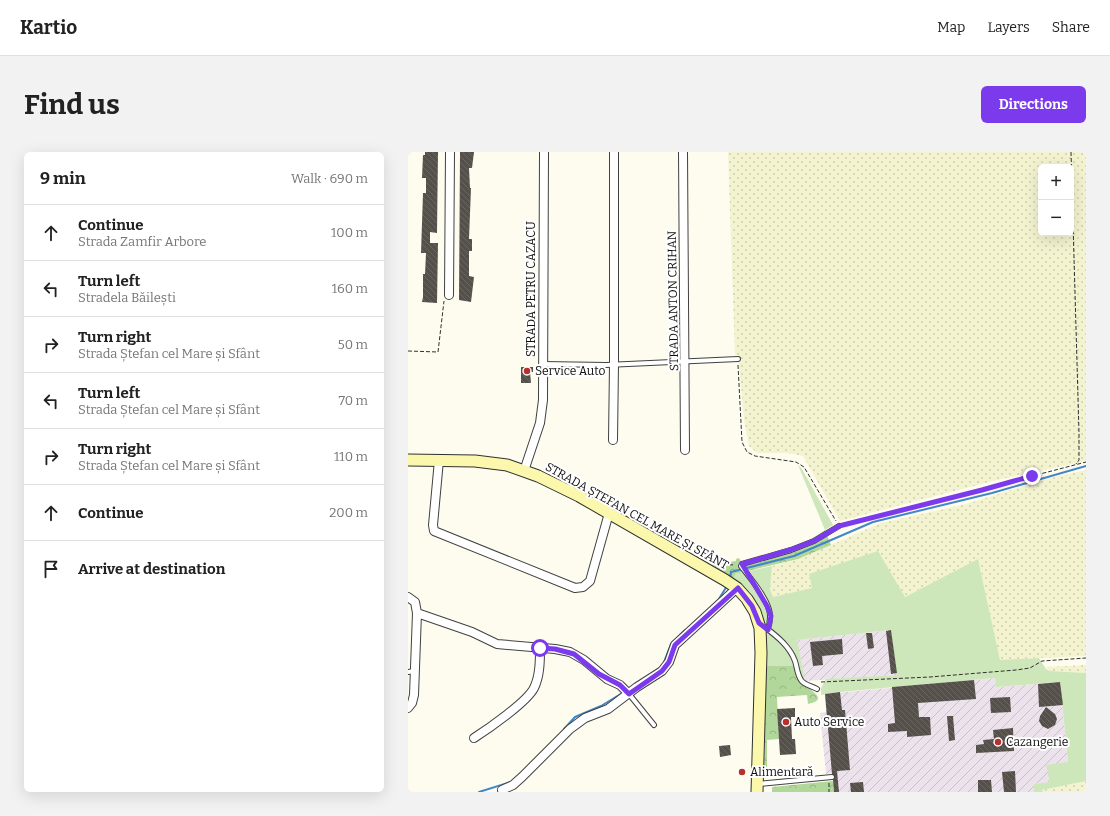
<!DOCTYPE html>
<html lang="en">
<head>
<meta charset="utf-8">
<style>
	body { margin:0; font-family:Bitter,serif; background:#f2f2f2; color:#222 }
	.controls { position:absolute; right:12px; top:12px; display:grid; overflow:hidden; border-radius:6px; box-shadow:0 4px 16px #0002 }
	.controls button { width:36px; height:36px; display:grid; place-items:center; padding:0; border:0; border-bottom:1px solid #e0e0e0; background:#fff; color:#222; font:20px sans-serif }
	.stop { position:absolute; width:12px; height:12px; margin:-9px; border:3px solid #7c3aed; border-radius:50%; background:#fff }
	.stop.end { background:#7c3aed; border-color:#fff; box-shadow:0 1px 4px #0008 }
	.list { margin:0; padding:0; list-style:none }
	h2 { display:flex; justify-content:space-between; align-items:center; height:52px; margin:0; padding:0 16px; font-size:17px }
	h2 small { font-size:13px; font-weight:400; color:#767676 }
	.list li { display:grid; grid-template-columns:26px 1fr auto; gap:12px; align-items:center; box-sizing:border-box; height:56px; padding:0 16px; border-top:1px solid #e0e0e0 }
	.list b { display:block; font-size:15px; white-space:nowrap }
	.list p { margin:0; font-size:13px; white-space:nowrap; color:#767676 }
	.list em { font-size:13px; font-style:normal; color:#767676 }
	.icon { flex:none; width:22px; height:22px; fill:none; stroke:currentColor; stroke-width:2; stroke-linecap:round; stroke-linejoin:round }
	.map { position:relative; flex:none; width:678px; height:640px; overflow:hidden; border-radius:6px }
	header { display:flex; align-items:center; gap:24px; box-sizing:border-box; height:56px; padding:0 20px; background:#fff; border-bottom:1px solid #e0e0e0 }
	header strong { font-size:19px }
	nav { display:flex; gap:22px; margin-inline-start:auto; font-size:14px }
	.intro { display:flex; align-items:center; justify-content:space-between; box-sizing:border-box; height:96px; padding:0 24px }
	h1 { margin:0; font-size:28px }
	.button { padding:10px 18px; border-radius:6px; background:#7c3aed; color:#fff; font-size:14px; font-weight:700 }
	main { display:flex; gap:24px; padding:0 24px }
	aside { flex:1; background:#fff; border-radius:6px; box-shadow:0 4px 16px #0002 }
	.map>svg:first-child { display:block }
	.industrial { fill:url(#industrial-furrows) }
	.farmland { fill:url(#farmland-dots); fill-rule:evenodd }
	.grass { fill:#cee7ba }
	.forest { fill:url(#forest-crowns) }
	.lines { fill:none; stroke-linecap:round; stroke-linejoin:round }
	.stream { stroke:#4187c7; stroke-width:2 }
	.building { fill:url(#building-back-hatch) }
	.lane-casing { stroke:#414141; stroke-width:6 }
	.street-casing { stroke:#414141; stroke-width:10 }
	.secondary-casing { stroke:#303030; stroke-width:13 }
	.path { stroke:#303030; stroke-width:1; stroke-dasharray:4 2; stroke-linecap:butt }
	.lane { stroke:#fff; stroke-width:4 }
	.street { stroke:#fff; stroke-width:8 }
	.secondary { stroke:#fbf8ad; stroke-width:11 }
	.route { stroke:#7c3aed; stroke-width:5 }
	.poi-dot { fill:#b7302c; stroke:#fff; stroke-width:1.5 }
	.labels { text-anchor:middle; stroke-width:4; stroke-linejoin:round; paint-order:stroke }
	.street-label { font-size:12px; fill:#0e0e0e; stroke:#fff }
	.poi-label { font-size:12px; fill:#0e0e0e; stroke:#fff; text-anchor:start }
</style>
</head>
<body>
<header>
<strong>Kartio</strong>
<nav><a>Map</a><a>Layers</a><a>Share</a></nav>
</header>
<div class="intro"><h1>Find us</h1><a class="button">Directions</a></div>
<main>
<aside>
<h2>9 min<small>Walk · 690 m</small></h2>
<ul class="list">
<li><svg class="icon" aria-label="ahead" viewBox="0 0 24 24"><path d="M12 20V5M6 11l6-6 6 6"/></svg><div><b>Continue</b><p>Strada Zamfir Arbore</p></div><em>100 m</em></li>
<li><svg class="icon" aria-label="left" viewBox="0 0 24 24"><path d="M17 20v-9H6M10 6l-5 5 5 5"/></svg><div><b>Turn left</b><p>Stradela Băilești</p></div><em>160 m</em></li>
<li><svg class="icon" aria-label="right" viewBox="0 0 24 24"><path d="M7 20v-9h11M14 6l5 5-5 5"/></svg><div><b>Turn right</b><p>Strada Ștefan cel Mare și Sfânt</p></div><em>50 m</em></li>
<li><svg class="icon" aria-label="left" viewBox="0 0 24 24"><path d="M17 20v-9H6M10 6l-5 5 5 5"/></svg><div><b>Turn left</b><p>Strada Ștefan cel Mare și Sfânt</p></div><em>70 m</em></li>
<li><svg class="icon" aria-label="right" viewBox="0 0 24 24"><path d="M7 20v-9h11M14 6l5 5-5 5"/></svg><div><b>Turn right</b><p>Strada Ștefan cel Mare și Sfânt</p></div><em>110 m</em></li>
<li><svg class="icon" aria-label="ahead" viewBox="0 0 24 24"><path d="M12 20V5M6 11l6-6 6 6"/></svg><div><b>Continue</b></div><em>200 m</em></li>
<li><svg class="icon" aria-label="arrive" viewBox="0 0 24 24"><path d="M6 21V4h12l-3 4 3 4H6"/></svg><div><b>Arrive at destination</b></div></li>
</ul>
</aside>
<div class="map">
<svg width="678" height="640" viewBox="0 0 678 640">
	<defs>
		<pattern id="industrial-furrows" width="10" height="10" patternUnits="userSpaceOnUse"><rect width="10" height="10" fill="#ece2ec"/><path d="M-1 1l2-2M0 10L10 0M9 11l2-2" fill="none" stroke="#c9c1c9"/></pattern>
		<pattern id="farmland-dots" width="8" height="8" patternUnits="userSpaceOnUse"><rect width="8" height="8" fill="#f3f3d0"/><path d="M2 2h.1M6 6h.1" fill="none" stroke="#cfcfb1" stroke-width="1.8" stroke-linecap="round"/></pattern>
		<pattern id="forest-crowns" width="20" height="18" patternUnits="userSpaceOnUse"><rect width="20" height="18" fill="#b1d79a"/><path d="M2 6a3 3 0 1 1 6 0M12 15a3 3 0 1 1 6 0" fill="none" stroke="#97b784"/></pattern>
		<pattern id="building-back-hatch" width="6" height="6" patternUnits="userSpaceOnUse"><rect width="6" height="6" fill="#56504b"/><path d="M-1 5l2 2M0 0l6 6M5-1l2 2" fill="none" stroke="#696561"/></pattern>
	</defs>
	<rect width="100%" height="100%" fill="#fefcef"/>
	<path class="industrial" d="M483,478L489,523L397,529L388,488Z
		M587,526L588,535L652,530L660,610L642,630L626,632V640H426L424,621L418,622L412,561L418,560L417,542Z"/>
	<path class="farmland" d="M320,0H678V309L589,328L432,369L395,304L380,301H349L341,294L336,267L330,203H327ZM633,15H663V81H633Z
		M678,318V504L592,508L570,407L497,445L401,422L404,436L365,446L362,437L364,414L390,407L473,371L558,352L638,327Z
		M678,513V521L642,519L638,515Z
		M678,629V640H635L634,638Z"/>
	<path class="grass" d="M390,313L394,317L425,373L417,378Z
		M470,399L497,445L570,407L592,508L631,506L638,517L642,519L678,521V629L634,638L635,640H626V632L642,630L638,613L660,610L652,530L588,535L587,526L432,540L413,543V536L418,527L489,523L483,478L389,488L397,529L393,525L388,504L381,492L357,472L352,456L342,440L326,427L327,422L364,414L362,437L365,445L404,436L401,422Z
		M358,479C371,483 383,501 386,514H358Z"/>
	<path class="forest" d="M417,378L423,393L390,407L327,422L326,427L294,409L295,405L312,411L328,409V407L331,406L333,410C361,404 394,396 417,378Z
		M358,514H386C388,520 389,528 394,532C398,536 424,547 400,552L399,543L369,545L371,587L359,588V620L358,623H356Z
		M425,629L426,640H364V635Z"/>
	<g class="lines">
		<path class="stream" d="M322,426L323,420L386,404L465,370L584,341L678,314
			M309,450L319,434
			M270,485L277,478
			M256,510L263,492L266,489
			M156,577L167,565L193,554L216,540
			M71,640L103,630"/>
	</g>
	<path class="building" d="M17,0H30L29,81L22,80V91H30L29,151L14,150L15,145V122H17L18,101H13L15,41H18V26H14L15,3H17Z
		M52,0H66L64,16H61L62,36H63L61,87H64V99H61V124L66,125L63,150L51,148Z
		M113,215H125V220H122L123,231H113Z
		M483,478L489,521L483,522L478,479Z
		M458,481H464L466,496L460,497Z
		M434,487L435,502L414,504L415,513L405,514L402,490Z
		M566,528L568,547L510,551L511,565H522L523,583L499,585V579L480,580V572L487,571L484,535Z
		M652,530L655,553L631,555L630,532Z
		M432,540L434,558H437L442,618L429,619L431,640H426L425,628L427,625L424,622L417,542Z
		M602,545L603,560L583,561L582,546Z
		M638,555L647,562L649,567L647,573L640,577L634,574L631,569L632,564Z
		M387,556V565H383L384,587H387L388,602L372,603L369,557Z
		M539,564H545L547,588L541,589Z
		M605,576L606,599L568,601V593L576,592L575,588L586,587L585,578Z
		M322,593L323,603L312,605L311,594Z
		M607,619L608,640H596L594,620Z
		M570,628H583L584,640H570Z
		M455,630L456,640H443L442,631Z"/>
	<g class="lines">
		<defs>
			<path id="lane" d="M135,212L198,213L330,207
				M358,476C370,485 382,495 387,509C389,515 389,522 393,528C396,533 404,534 409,537
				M360,477C361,474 362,469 362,465C363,450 342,426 333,414L334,412L383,398L406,389L431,374
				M0,520L6,519
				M221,542L246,573
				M350,632L424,625"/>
			<path id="street" d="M275,0L277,298
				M41,143L42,0
				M205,288L206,212V0
				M31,308L25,373L26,379L167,436L175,435L182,429L201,361
				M116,319L132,271L135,248L136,0
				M0,445L7,450L9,461L6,543L4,551L0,556
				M9,461L64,480L89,492L147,497L162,500L176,508L199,527L212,533L221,542
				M66,586C80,577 119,550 126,536C132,524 132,508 132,496
				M94,638L105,633L114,625L162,577L177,566L200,557L229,535L254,519L261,510L267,493L329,436"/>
			<path id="secondary" d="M0,308L67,309L99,313L130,324L171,344L317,428L329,436L339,447L347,460L352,476L353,501L349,640"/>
		</defs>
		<use href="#lane" class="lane-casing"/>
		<use href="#street" class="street-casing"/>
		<use href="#secondary" class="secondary-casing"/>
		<path class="path" d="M663,0L671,281V308L668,312
			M0,199L30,200L36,149
			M330,213L334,290L339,300L347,304L388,310L396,315L428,369
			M437,373L678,310
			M309,412L327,413
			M413,530L522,525L608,518L622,516L634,509L678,506
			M421,631V640"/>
		<use href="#lane" class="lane"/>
		<use href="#street" class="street"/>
		<use href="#secondary" class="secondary"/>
	</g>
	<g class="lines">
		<path class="route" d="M132,496L147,497L166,502L191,522L212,533L221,542L254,519L261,510L267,493L330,436L344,454L351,471L360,478L363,464L359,454L334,412L382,398L406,389L431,374L574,338L624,324"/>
	</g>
	<g class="poi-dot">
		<circle cx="119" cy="219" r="4"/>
		<circle cx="378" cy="570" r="4"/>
		<circle cx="590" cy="590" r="4"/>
		<circle cx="334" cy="620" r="4"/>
	</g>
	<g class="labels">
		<g class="street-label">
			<text transform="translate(123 137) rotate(-90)" y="4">STRADA PETRU CAZACU</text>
			<text transform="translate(265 149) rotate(-91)" y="4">STRADA ANTON CRIHAN</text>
			<text transform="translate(229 364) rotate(29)" y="4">STRADA ȘTEFAN CEL MARE ȘI SFÂNT</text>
		</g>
		<g class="poi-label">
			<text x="127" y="223">Service Auto</text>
			<text x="386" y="574">Auto Service</text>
			<text x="598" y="594">Cazangerie</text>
			<text x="342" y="624">Alimentară</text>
		</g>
	</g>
</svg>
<div class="controls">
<button>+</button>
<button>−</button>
</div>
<div class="stop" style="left:132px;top:496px"></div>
<div class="stop end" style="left:624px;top:324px"></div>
</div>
</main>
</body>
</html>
